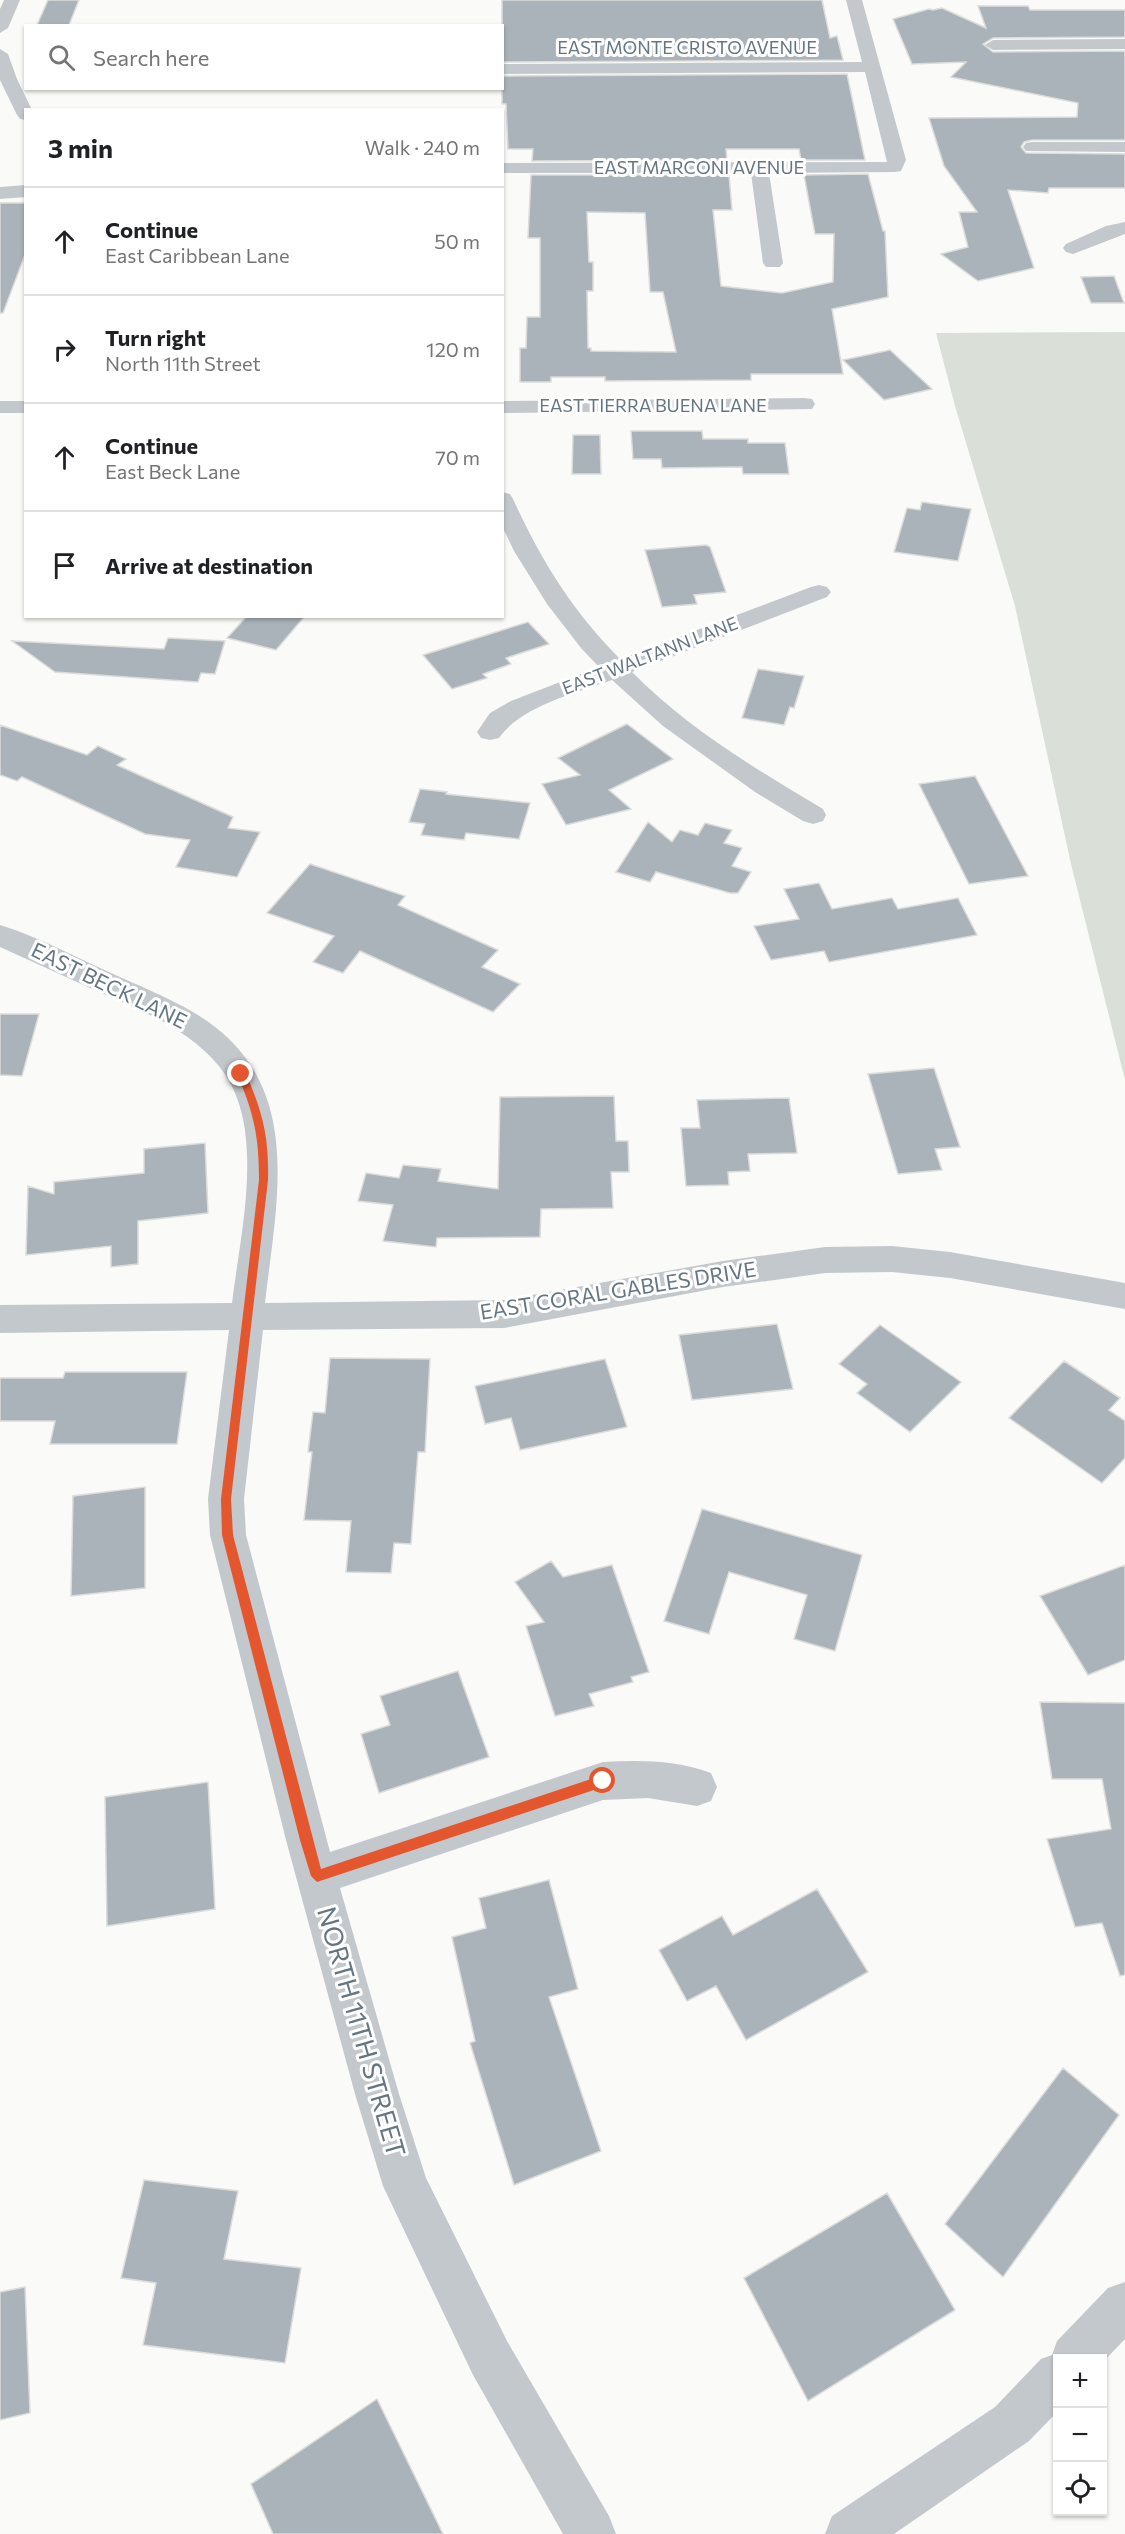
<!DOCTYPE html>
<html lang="en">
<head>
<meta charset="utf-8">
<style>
	body { margin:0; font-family:Commissioner,sans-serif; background:#f2f2f2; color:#202124 }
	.controls { position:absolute; right:18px; bottom:18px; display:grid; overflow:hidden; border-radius:0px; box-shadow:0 2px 4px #0004 }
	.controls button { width:54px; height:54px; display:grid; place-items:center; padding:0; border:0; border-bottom:2px solid #e0e0e0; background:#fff; color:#202124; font:30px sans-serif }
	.stop { position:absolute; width:18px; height:18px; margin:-14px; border:4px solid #e4572e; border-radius:50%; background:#fff }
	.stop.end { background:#e4572e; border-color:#fff; box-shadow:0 2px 6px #0008 }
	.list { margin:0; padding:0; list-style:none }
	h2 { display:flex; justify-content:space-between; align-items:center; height:78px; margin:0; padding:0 24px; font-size:26px }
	h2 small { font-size:20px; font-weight:400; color:#757577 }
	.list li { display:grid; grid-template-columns:39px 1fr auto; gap:18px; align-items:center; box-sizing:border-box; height:108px; padding:0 24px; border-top:2px solid #e0e0e0 }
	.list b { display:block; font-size:22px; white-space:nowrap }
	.list p { margin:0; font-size:20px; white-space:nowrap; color:#757577 }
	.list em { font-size:20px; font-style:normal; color:#757577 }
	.icon { flex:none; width:33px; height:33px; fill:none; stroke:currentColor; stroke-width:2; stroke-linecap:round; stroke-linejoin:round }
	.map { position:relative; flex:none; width:1125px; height:2534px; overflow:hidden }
	.search { position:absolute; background:#fff; box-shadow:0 2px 4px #0004; left:24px; top:24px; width:480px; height:66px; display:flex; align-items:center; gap:15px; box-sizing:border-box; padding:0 21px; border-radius:0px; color:#757577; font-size:22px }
	.panel { position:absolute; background:#fff; box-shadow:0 2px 4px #0004; left:24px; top:108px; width:480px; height:510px; border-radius:0px }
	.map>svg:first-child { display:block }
	.green { fill:#dadfd7 }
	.building { fill:#aab3b9; stroke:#dcdcda; stroke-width:1.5; fill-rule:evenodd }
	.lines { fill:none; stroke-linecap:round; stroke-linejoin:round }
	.minor { fill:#c3c8cc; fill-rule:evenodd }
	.route { fill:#e4572e }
	.labels { text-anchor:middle; stroke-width:6; stroke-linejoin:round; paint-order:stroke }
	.far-street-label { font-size:18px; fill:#657683; stroke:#fff }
	.street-label { font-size:21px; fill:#657683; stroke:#fff }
	.near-street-label { font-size:26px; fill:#657683; stroke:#fff }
</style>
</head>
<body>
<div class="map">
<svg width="1125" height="2534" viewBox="0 0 1125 2534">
	<rect width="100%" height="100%" fill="#fafaf8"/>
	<path class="green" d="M1125,332V1080L1071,864L1015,606L955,406L936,333Z"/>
	<path class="building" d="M48,0H79L69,25H37Z
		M502,0H822L830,38L837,36L843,60L502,62Z
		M978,6H1028L1030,10H1125V37L993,38L983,44L993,52L1125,51V140H1032L1024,142L1021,147L1026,153L1125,154V188H1049L1048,193L1008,190L1034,268L978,281L941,254L968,247L959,212H977L944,166L929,118L1077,117L1078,103L951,77L966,62L912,64L893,19L929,9L933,10L942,8L986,28Z
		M847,74L865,160H801L799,149H726L727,160L532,161L533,149H508L506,104H502V76Z
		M868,174L883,231H885L888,297L832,309L843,374H751V380L605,381V377H551V382H520V348H526L527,317H540V238H528L531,175H729L732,210H713L721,286L782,293L833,282L834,234H815L804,175ZM587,212L645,213L650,292H663L676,352L591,351V348H588L587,291H593V262H589Z
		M0,203H26V252L3,313H0Z
		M1114,276L1124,303H1091L1081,277Z
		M890,350L932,389L884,400L843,360Z
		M631,431H702L703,439H748V443H785L789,474H743L742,467L662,468L661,459H633Z
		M573,435H600L601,474H572Z
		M922,502L971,509L958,561L894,552L907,508L920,510Z
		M706,545L710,547L726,592L694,595L697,604L662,607L645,550Z
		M247,616H305L276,650L227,638Z
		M528,622L549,644L506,658L511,664L483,674L487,678L452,689L423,655Z
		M168,638L225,641L215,674L201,673L198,682L55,672L12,641L164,649Z
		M758,669L804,676L794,708L790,707L784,725L742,718Z
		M627,724L673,759L609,790L631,809L566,825L542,784L580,775L558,758Z
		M0,725L87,755L98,746L126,759L117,765L233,817L228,828L260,832L237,877L176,867L190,840L145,834L22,777L17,781L0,775Z
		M975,776L1009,840L1028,876L969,884L919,784Z
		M420,789L447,792L446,794L530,803L519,839L466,833L464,840L421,835L425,824L409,822Z
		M648,822L672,842L680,830L698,835L705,823L732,830L724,843L742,848L732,866L751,872L738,893H730L656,872L650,882L616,872Z
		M310,864L405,896L398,905L498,950L482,967L520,984L493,1012L360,951L343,973L313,962L334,936L267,913Z
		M819,883L832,909L892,898L898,909L958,898L977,935L829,962L824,951L771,960L754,926L799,919L784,889Z
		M0,1014H39L22,1076L0,1075Z
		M934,1068L960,1147L935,1149L942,1170L898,1174L868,1074Z
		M614,1096L616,1141H628L629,1172H611L613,1208L541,1209L540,1237L437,1238L436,1247L383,1241L393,1205L358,1201L366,1173L399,1178L403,1165L441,1169L438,1181L498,1189L500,1097Z
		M789,1098L797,1153L748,1154L750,1171L728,1172L729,1185L686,1186L681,1128H700L697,1100Z
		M205,1143L208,1213L138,1221V1264L111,1267V1246L26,1255L28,1186L54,1194V1182L144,1173V1149Z
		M777,1324L793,1389L692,1400L679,1335Z
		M880,1325L961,1382L910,1432L857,1393L867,1384L839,1364Z
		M330,1358L430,1359L425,1452H418L411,1544L394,1543L391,1573L346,1572L351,1521L304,1520L312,1452H308L313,1412L325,1413Z
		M605,1359L627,1427L520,1450L511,1418L485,1424L475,1386Z
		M1064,1361L1120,1398L1109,1410L1125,1421V1458L1102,1483L1009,1418Z
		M65,1372H187L177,1444H50L55,1421H0V1378H63Z
		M145,1487V1588L71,1596L73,1496Z
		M702,1509L862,1555L835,1651L794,1639L807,1595L729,1572L709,1634L664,1621Z
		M551,1561L563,1577L612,1565L649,1672L631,1677L633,1682L589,1694L594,1706L555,1716L526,1626L544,1622L515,1582Z
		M1125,1565V1660L1088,1675L1040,1596Z
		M458,1671L489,1757L379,1793L361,1734L390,1725L380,1696Z
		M1040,1702L1125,1703V1975L1120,1976L1102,1923L1075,1927L1047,1839L1111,1829L1102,1779H1052Z
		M208,1782L215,1909L107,1926L105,1797Z
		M549,1880L578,1989L549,1997L601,2151L514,2185L470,2043L475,2041L452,1937L486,1928L479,1898Z
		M817,1889L868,1972L746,2040L716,1986L687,2001L659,1950L722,1916L733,1935Z
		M1063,2068L1119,2115L1003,2277L945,2224Z
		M144,2180L238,2191L224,2259L301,2268L285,2363L143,2345L156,2283L121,2278Z
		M887,2193L955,2310L808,2401L744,2278Z
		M25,2287L30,2413L0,2420V2292Z
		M377,2399L443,2534H273L251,2484Z"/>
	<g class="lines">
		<path class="minor" d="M4,0H20L8,28L0,33V9Z
			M846,0H862L906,160L901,171L895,172L769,173L783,263L780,267H766L763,263L751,173H502V163L887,162L865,72L502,74V64L862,62Z
			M1125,39V49L993,50L985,45L993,40Z
			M0,49L8,54L17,79L32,110H26V120L20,119L17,115L0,80Z
			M1032,142H1125V152L1026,151L1023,147L1026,143Z
			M26,185V197L0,199V187Z
			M1125,222V234L1073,254L1066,252L1063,248L1066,244L1106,226Z
			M804,398L812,399L815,404L812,409L502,413V401Z
			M0,401H26V413H0Z
			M502,492L510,494L513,499C542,562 571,609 620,659L811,587L819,585L827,587L831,592L827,597L632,672C687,728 756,769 823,809L826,815L823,821L813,824L803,821L755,792L663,726L612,680C576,693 521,706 499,738L490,740L481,738L477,732L490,713L511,701L599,667L581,648L547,604L514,551L502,526Z
			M0,925C40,937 83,961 122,978C151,991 181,1003 207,1021C305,1089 276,1203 265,1303L504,1300L723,1261L825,1247L892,1246L950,1252L1125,1283V1309L950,1278L892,1272L825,1273L723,1287L504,1328L263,1330L244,1499L246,1535L330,1852L603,1762C640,1760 676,1760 711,1773L717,1787L711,1801L697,1806L648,1798L603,1800L340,1888L399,2094L426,2178L507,2341L609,2516L616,2534H563L473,2375L383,2186L355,2094L286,1840L210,1535L208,1499L229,1330L0,1333V1305L232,1303C238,1254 249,1203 247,1154C246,1122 239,1090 218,1065C188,1029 141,1010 99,992C66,977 33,962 0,947Z
			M1125,2282V2339L1102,2363V2358H1058V2411L1029,2441L894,2534H825L832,2516L995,2407L1041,2359L1052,2355L1057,2341L1108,2288Z"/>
	</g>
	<path class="route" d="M241,1071L246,1074C263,1113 269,1137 268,1180L231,1499L233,1535L321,1869L603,1775L609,1781L603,1787L317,1882L311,1876L300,1840L222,1535L221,1499L259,1180C259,1137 254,1113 237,1074Z"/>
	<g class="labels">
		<g class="far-street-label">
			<text x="687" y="54">EAST MONTE CRISTO AVENUE</text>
			<text x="699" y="174">EAST MARCONI AVENUE</text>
			<text x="653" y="412">EAST TIERRA BUENA LANE</text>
			<text transform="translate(650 656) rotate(-21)" y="6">EAST WALTANN LANE</text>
		</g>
		<g class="street-label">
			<text transform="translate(109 986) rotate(26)" y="7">EAST BECK LANE</text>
			<text transform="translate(618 1291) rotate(-9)" y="7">EAST CORAL GABLES DRIVE</text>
		</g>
		<g class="near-street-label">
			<text transform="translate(361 2032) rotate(74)" y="9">NORTH 11TH STREET</text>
		</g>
	</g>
</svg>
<div class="controls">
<button>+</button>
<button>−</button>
<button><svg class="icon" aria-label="locate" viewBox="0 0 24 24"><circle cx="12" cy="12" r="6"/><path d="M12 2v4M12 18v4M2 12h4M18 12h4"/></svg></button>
</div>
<div class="stop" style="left:603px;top:1781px"></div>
<div class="stop end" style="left:241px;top:1074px"></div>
<div class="search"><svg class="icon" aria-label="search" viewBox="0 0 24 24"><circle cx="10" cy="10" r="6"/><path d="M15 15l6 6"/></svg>Search here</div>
<section class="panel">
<h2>3 min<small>Walk · 240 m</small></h2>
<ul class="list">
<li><svg class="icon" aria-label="ahead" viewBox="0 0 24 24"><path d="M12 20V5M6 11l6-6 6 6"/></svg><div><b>Continue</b><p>East Caribbean Lane</p></div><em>50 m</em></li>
<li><svg class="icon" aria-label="right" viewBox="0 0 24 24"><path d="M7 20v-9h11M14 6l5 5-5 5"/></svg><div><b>Turn right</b><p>North 11th Street</p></div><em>120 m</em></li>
<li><svg class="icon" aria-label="ahead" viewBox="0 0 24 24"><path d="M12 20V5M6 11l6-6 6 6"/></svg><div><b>Continue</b><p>East Beck Lane</p></div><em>70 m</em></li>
<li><svg class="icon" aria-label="arrive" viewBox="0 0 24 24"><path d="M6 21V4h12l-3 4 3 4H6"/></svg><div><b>Arrive at destination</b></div></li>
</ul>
</section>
</div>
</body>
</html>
